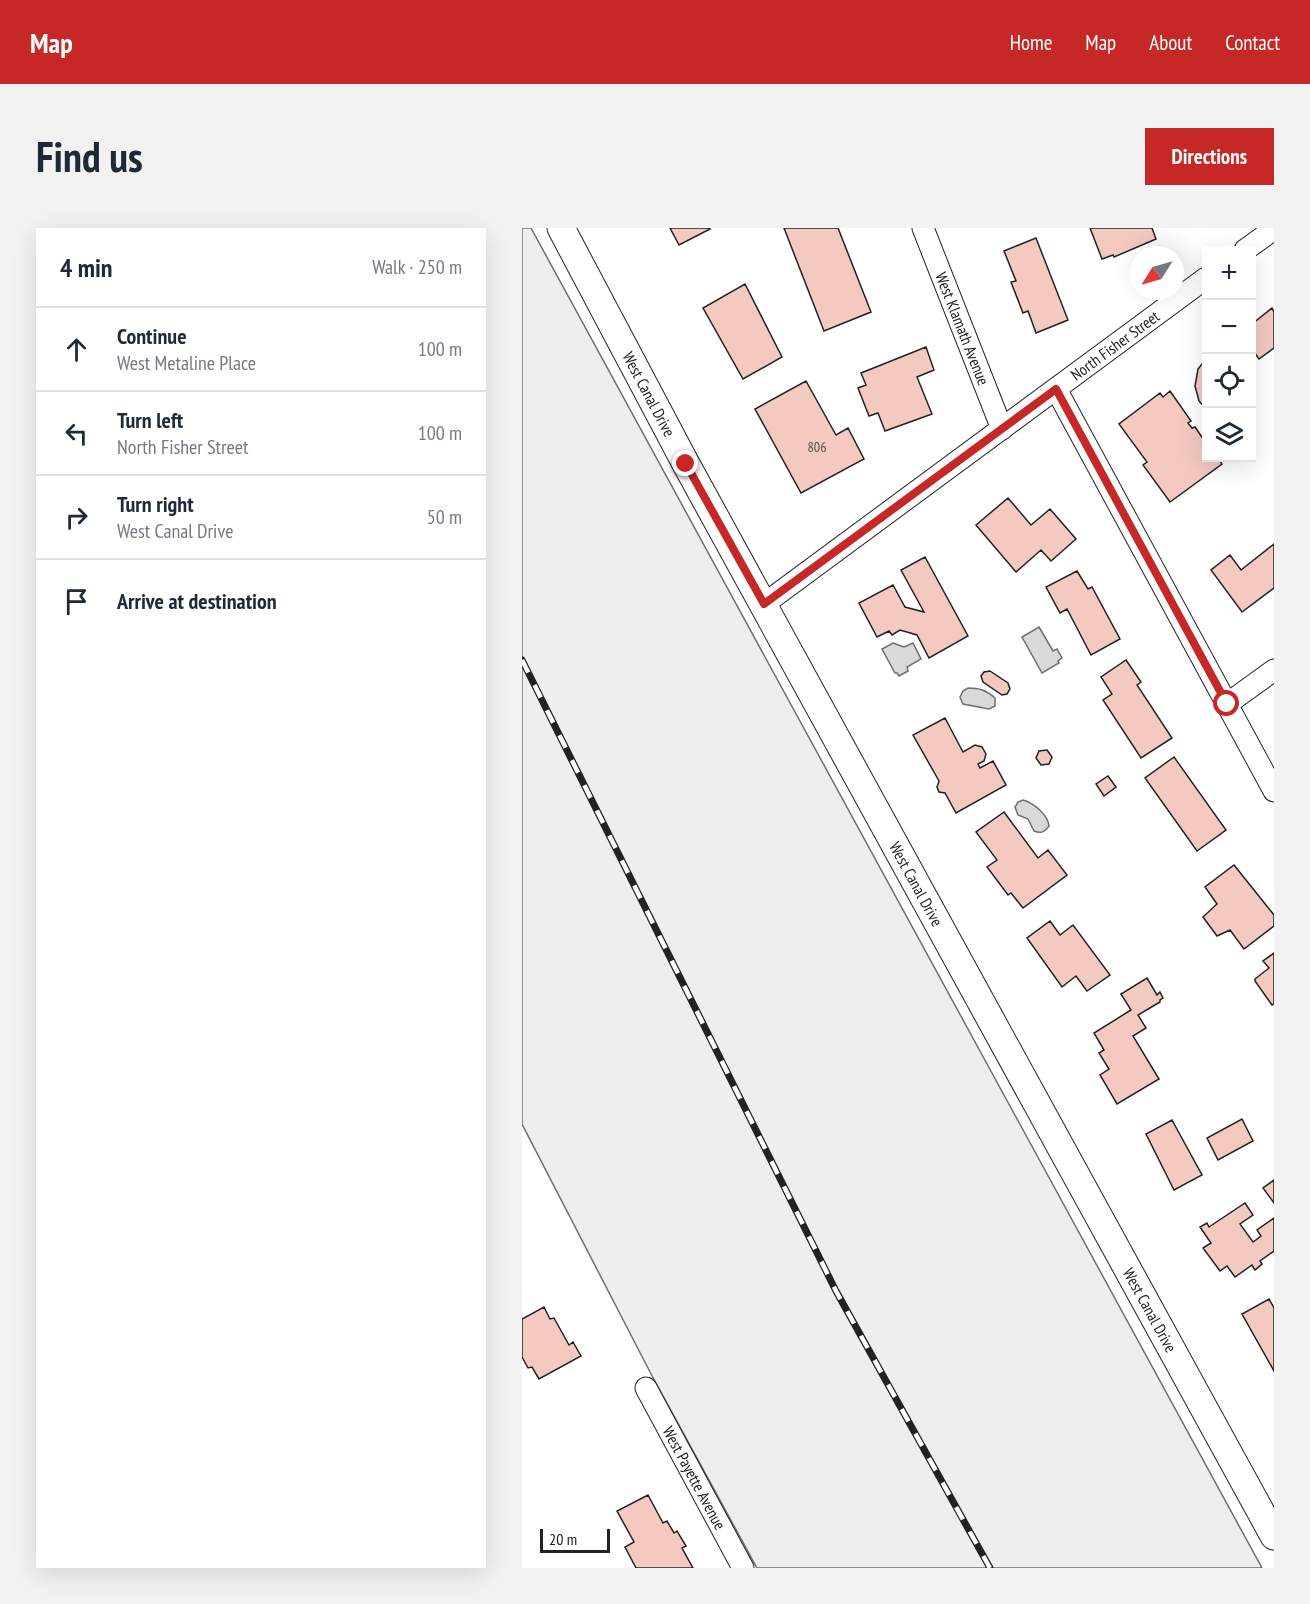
<!DOCTYPE html>
<html lang="en">
<head>
<meta charset="utf-8">
<style>
	body { margin:0; font-family:"PT Sans Narrow",sans-serif; background:#f2f2f3; color:#1f2937 }
	.controls { position:absolute; right:18px; top:18px; display:grid; overflow:hidden; border-radius:0px; box-shadow:0 6px 24px #0002 }
	.controls button { width:54px; height:54px; display:grid; place-items:center; padding:0; border:0; border-bottom:2px solid #e0e1e3; background:#fff; color:#1f2937; font:30px sans-serif }
	.compass { position:absolute; left:608px; top:18px; width:54px; height:54px; border-radius:50%; background:#fff; box-shadow:0 6px 24px #0002; rotate:233deg }
	.scale { position:absolute; left:18px; bottom:15px; width:70px; box-sizing:border-box; padding-left:6px; border:3px solid #222; border-top:0; font-size:16px; line-height:21px; white-space:nowrap; color:#222; -webkit-text-stroke:4px #fff; paint-order:stroke }
	.stop { position:absolute; width:18px; height:18px; margin:-14px; border:4px solid #c62828; border-radius:50%; background:#fff }
	.stop.end { background:#c62828; border-color:#fff; box-shadow:0 2px 6px #0008 }
	.list { margin:0; padding:0; list-style:none }
	h2 { display:flex; justify-content:space-between; align-items:center; height:78px; margin:0; padding:0 24px; font-size:26px }
	h2 small { font-size:20px; font-weight:400; color:#747a83 }
	.list li { display:grid; grid-template-columns:39px 1fr auto; gap:18px; align-items:center; box-sizing:border-box; height:84px; padding:0 24px; border-top:2px solid #e0e1e3 }
	.list b { display:block; font-size:22px; white-space:nowrap }
	.list p { margin:0; font-size:20px; white-space:nowrap; color:#747a83 }
	.list em { font-size:20px; font-style:normal; color:#747a83 }
	.icon { flex:none; width:33px; height:33px; fill:none; stroke:currentColor; stroke-width:2; stroke-linecap:round; stroke-linejoin:round }
	.map { position:relative; flex:none; width:752px; height:1340px; overflow:hidden; border-radius:0px }
	header { display:flex; align-items:center; gap:36px; box-sizing:border-box; height:84px; padding:0 30px; background:#c62828; color:#fff }
	header strong { font-size:28px }
	nav { display:flex; gap:33px; margin-inline-start:auto; font-size:21px }
	.intro { display:flex; align-items:center; justify-content:space-between; box-sizing:border-box; height:144px; padding:0 36px }
	h1 { margin:0; font-size:42px }
	.button { padding:15px 27px; border-radius:0px; background:#c62828; color:#fff; font-size:21px; font-weight:700 }
	main { display:flex; gap:36px; padding:0 36px }
	aside { flex:1; background:#fff; border-radius:0px; box-shadow:0 6px 24px #0002 }
	.map>svg:first-child { display:block }
	.green { fill:#eee; stroke:#6f6f6f; stroke-width:1.5 }
	.water { fill:#d9d9d9; stroke:#6f6f6f; stroke-width:1.5 }
	.building { fill:#f3c9c0; stroke:#222; stroke-width:1.5 }
	.lines { fill:none; stroke-linecap:round; stroke-linejoin:round }
	.minor-casing { stroke:#222; stroke-width:23 }
	.tertiary-casing { stroke:#222; stroke-width:29 }
	.minor { stroke:#fff; stroke-width:21 }
	.tertiary { stroke:#fff; stroke-width:27 }
	.rail-casing { stroke:#222; stroke-width:7 }
	.rail { stroke:#fff; stroke-width:4.5; stroke-dasharray:14; stroke-linecap:butt }
	.route { stroke:#c62828; stroke-width:8 }
	.labels { text-anchor:middle; stroke-width:4.5; stroke-linejoin:round; paint-order:stroke }
	.number-label { font-size:14px; fill:#564c4a }
	.street-label { font-size:16px; fill:#222; stroke:#fff }
</style>
</head>
<body>
<header>
<strong>Map</strong>
<nav><a>Home</a><a>Map</a><a>About</a><a>Contact</a></nav>
</header>
<div class="intro"><h1>Find us</h1><a class="button">Directions</a></div>
<main>
<aside>
<h2>4 min<small>Walk · 250 m</small></h2>
<ul class="list">
<li><svg class="icon" aria-label="ahead" viewBox="0 0 24 24"><path d="M12 20V5M6 11l6-6 6 6"/></svg><div><b>Continue</b><p>West Metaline Place</p></div><em>100 m</em></li>
<li><svg class="icon" aria-label="left" viewBox="0 0 24 24"><path d="M17 20v-9H6M10 6l-5 5 5 5"/></svg><div><b>Turn left</b><p>North Fisher Street</p></div><em>100 m</em></li>
<li><svg class="icon" aria-label="right" viewBox="0 0 24 24"><path d="M7 20v-9h11M14 6l5 5-5 5"/></svg><div><b>Turn right</b><p>West Canal Drive</p></div><em>50 m</em></li>
<li><svg class="icon" aria-label="arrive" viewBox="0 0 24 24"><path d="M6 21V4h12l-3 4 3 4H6"/></svg><div><b>Arrive at destination</b></div></li>
</ul>
</aside>
<div class="map">
<svg width="752" height="1340" viewBox="0 0 752 1340">
	<rect width="100%" height="100%" fill="#fff"/>
	<path class="green" d="M0,0H9L740,1340H235L128,1144L0,896Z"/>
	<path class="water" d="M517,399L531,423L535,421L540,430L536,433L537,435L520,445L500,409Z
		M371,415L382,419L391,415L399,431L385,439L386,443L377,448L375,445H373L360,421Z
		M446,460C457,460 464,462 473,470V478L467,481L441,476L438,469L441,463Z
		M501,572C512,575 526,587 527,598C523,604 519,606 512,603L506,591L496,587L493,579L496,574Z"/>
	<path class="building" d="M148,0H187L188,1L157,17Z
		M262,0H316L349,84L302,103Z
		M568,0H630L634,11L592,29L591,27L580,31Z
		M514,10L546,92L514,105L506,83L501,85L489,54L494,53L482,23Z
		M223,56L260,129L221,151L181,80Z
		M750,80L752,84V120L737,131L730,121V96Z
		M404,119L412,142L395,149L410,186L363,203L356,185L347,188L336,160L344,157L339,145Z
		M684,131V181L677,173L673,158L676,141Z
		M284,153L314,207L326,200L342,231L279,265L233,181Z
		M648,163L669,193L666,195L670,200L673,199L684,215V230H696L700,236L648,274L621,237L625,234L597,196L638,165L641,169Z
		M730,190H733V219H730Z
		M486,270L509,297L528,281L554,311L529,333L519,322L494,344L454,297Z
		M752,316V360L720,384L689,342L708,327L719,342Z
		M403,329L446,408L407,430L395,407L378,402L370,407L367,403L355,409L337,375L371,357L383,379L402,384L379,342Z
		M555,343L566,361L570,359L598,411L569,427L545,381L538,385L524,359Z
		M604,432L619,454L615,457L650,510L619,530L581,472L590,466L579,449Z
		M468,443L486,455L488,461L485,466L480,467L461,454L459,448L462,444Z
		M423,490L441,524L453,517L460,519L464,526L462,533L456,536L458,540L471,533L484,557L434,585L423,565L417,564L415,559L417,553L391,507Z
		M525,522L530,529L527,536L519,537L514,530L517,523Z
		M652,529L704,602L675,623L623,550Z
		M586,548L594,559L582,568L574,556Z
		M482,584L516,630L526,622L545,647L501,680L489,665L486,667L465,639L475,632L454,604Z
		M712,637L752,687V698L722,721L708,702L695,708L681,689L695,676L683,659Z
		M528,693L538,707L551,697L588,747L565,763L554,748L540,759L505,710Z
		M752,725V776L750,777L733,753V751L747,740L741,733Z
		M625,750L635,767L638,764L641,770L638,772V774L616,787L624,800L611,808L637,851L595,876L578,847L587,841L577,825L582,822L572,805L609,782L599,766Z
		M720,891L731,913L696,932L685,910Z
		M650,892L680,947L652,962L624,906Z
		M752,952V975L741,960Z
		M723,975L731,987L718,996L731,1014L739,1008L735,1002L752,990V1023L738,1033L740,1036L733,1042L730,1037L713,1049L705,1038L698,1043L681,1020L689,1015L678,999L685,995L687,999Z
		M747,1071L752,1080V1143L720,1086Z
		M22,1079L28,1091L32,1090L47,1117L51,1114L59,1128L17,1151L10,1139L6,1140L0,1129V1091Z
		M126,1267L141,1295L145,1293L152,1305L155,1303L164,1318L160,1320L171,1340H114L103,1319L112,1314L95,1283Z"/>
	<g class="lines">
		<defs>
			<g id="minor">
				<path id="s1" d="M401,0L480,201"/>
				<path d="M723,22L752,1"/>
				<path d="M534,161L752,563"/>
				<path id="s2" d="M242,376L684,50"/>
				<path d="M705,476L752,442"/>
				<path id="s3" d="M124,1160L221,1340"/>
			</g>
			<g id="tertiary">
				<path id="s4" d="M39,0L164,236L752,1308"/>
			</g>
		</defs>
		<use href="#minor" class="minor-casing"/>
		<use href="#tertiary" class="tertiary-casing"/>
		<use href="#minor" class="minor"/>
		<use href="#tertiary" class="tertiary"/>
		<defs>
			<path id="rail" d="M0,432L314,1063L468,1340"/>
		</defs>
		<use href="#rail" class="rail-casing"/>
		<use href="#rail" class="rail"/>
	</g>
	<g class="lines">
		<path class="route" d="M164,236L242,376L534,161L705,476"/>
	</g>
	<g class="labels">
		<g class="number-label">
			<text x="295" y="224">806</text>
		</g>
		<g class="street-label">
			<text dy="6" stroke="none"><textPath href="#s1" startOffset="108">West Klamath Avenue</textPath></text>
			<text dy="6" stroke="none"><textPath href="#s2" startOffset="436">North Fisher Street</textPath></text>
			<text dy="6" stroke="none"><textPath href="#s4" startOffset="188">West Canal Drive</textPath></text>
			<text dy="6" stroke="none"><textPath href="#s4" startOffset="746">West Canal Drive</textPath></text>
			<text dy="6" stroke="none"><textPath href="#s4" startOffset="1232">West Canal Drive</textPath></text>
			<text dy="6" stroke="none"><textPath href="#s3" startOffset="102">West Payette Avenue</textPath></text>
		</g>
	</g>
</svg>
<div class="controls">
<button>+</button>
<button>−</button>
<button><svg class="icon" aria-label="locate" viewBox="0 0 24 24"><circle cx="12" cy="12" r="6"/><path d="M12 2v4M12 18v4M2 12h4M18 12h4"/></svg></button>
<button><svg class="icon" aria-label="layers" viewBox="0 0 24 24"><path d="M12 4l9 5-9 5-9-5zM3 14l9 5 9-5"/></svg></button>
</div>
<svg class="compass" viewBox="-18 -18 36 36"><path d="M0-13l5 13h-10z" fill="#e53935"/><path d="M0 13l5-13h-10z" fill="#747a83"/></svg>
<div class="scale">20 m</div>
<div class="stop" style="left:705px;top:476px"></div>
<div class="stop end" style="left:164px;top:236px"></div>
</div>
</main>
</body>
</html>
